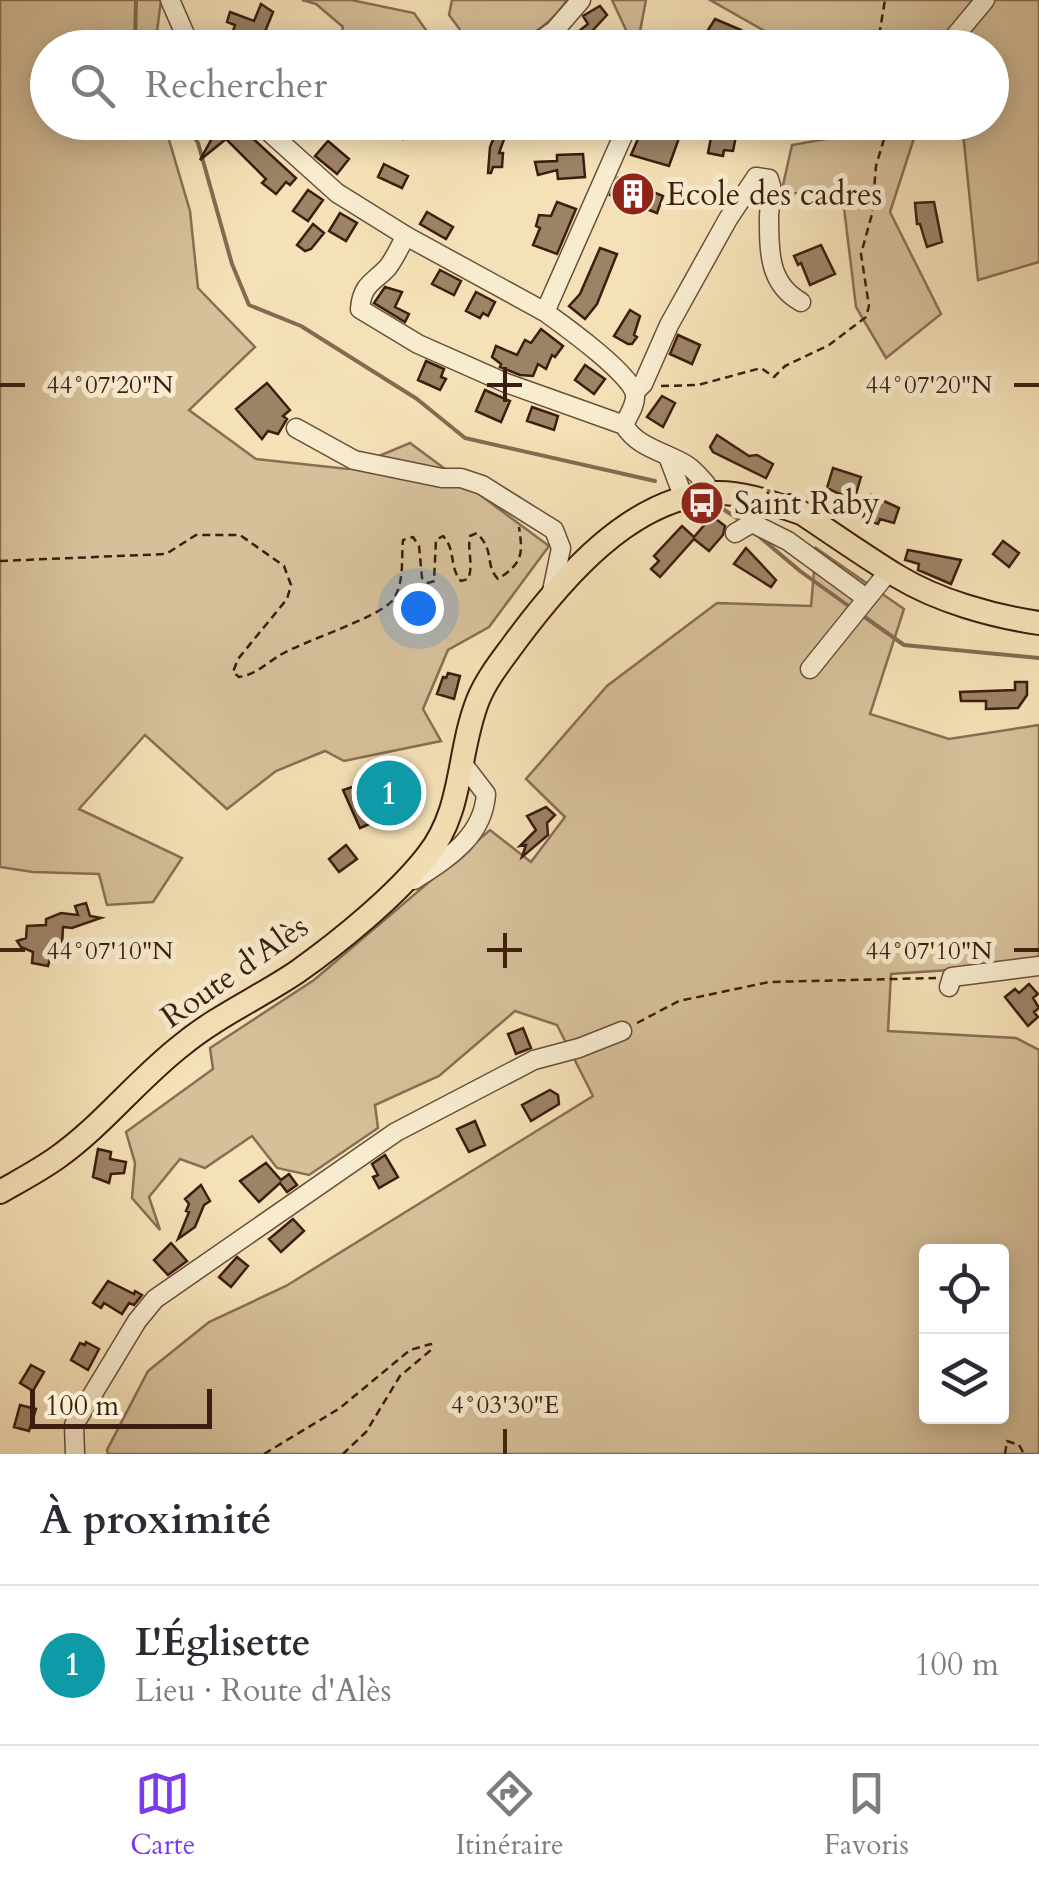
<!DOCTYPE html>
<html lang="fr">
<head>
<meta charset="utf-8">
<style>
	body { margin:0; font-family:Cardo,serif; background:#f2f2f3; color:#2b2b33 }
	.controls { position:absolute; right:30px; bottom:30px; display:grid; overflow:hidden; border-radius:10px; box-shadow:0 5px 25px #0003 }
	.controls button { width:90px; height:90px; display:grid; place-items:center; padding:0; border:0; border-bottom:2px solid #e1e1e2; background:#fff; color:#2b2b33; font:50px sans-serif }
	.scale { position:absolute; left:30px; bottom:25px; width:182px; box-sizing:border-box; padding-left:10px; border:5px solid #3c1d0f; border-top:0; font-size:28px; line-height:35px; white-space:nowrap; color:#3c1d0f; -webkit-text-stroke:8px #f8ecd0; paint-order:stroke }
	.you { position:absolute; left:418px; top:608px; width:35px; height:35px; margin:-25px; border:8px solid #fff; border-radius:50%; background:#1a73e8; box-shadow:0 0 0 15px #1a73e833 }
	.badge { display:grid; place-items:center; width:65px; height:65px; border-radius:50%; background:#7c3aed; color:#fff; font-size:32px; font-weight:700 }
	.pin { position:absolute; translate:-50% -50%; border:5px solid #fff; box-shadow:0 2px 10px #0006 }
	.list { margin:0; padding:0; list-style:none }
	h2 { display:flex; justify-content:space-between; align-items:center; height:130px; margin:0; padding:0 40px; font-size:42px }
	h2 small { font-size:32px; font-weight:400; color:#7c7c81 }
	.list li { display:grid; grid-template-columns:65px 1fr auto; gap:30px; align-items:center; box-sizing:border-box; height:160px; padding:0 40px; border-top:2px solid #e1e1e2 }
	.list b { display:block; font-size:38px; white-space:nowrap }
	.list p { margin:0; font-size:32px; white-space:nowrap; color:#7c7c81 }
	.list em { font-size:32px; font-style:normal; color:#7c7c81 }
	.icon { flex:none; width:55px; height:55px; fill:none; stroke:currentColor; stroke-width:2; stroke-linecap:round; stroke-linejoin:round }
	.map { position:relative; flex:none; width:1039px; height:1454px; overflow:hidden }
	.search { position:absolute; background:#fff; box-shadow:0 5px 25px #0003; left:30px; right:30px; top:30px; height:110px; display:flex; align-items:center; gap:25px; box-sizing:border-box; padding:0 35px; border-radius:55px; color:#7c7c81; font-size:38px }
	.sheet { height:290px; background:#fff }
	nav { display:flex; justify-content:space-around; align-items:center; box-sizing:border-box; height:140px; border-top:2px solid #e1e1e2; background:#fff; font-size:28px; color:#7c7c81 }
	nav a { display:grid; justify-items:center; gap:5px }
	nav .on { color:#7c3aed }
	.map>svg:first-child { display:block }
	.green { fill:#d6c09a; stroke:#896e54; stroke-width:2.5; fill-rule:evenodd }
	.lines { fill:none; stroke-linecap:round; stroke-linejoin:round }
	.stream { stroke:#856a52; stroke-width:4 }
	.building { fill:#9c8366; stroke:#3c1d0f; stroke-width:2.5 }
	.minor-casing { stroke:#6a4e39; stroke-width:21 }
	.major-casing { stroke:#3c1d0f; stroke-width:26 }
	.path { stroke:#3c1d0f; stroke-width:2.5; stroke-dasharray:8 5; stroke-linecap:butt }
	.minor { stroke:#f8ecd0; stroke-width:18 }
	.major { stroke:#f5e1b7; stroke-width:22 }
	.ticks { fill:none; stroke:#3c1d0f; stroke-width:4 }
	.labels { text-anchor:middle; stroke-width:10; stroke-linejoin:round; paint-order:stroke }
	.poi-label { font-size:32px; fill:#3c1d0f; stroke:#f8ecd0; text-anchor:start }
	.street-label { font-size:32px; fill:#3c1d0f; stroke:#f8ecd0 }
	.ticks-label { font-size:25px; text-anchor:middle; fill:#3c1d0f; stroke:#f8ecd0; stroke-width:10; stroke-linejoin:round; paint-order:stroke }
</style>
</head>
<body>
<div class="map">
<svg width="1039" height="1454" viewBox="0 0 1039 1454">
	<rect width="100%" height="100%" fill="#f5e1b7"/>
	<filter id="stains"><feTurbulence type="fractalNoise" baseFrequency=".002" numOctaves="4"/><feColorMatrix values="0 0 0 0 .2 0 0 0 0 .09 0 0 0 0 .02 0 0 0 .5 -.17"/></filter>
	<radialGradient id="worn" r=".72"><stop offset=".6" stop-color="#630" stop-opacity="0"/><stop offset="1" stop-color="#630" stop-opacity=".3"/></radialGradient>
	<path class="green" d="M0,0H161L155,47L48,48V122L164,123L190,211L198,288L255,347L189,410L256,459L348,469L410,443L549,546L489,627L448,650L423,709L441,741L344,761L325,751L276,771L227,809L145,735L79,809L182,858L153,902L107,905L99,874L33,872L0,867Z
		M302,0H351L414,13L438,47H338L343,27L316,4Z
		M452,0H567C544,34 514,47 473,47L449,15Z
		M612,0H646L637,47H634Z
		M710,0H1039V262L978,280L962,123L992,122V48L793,47Z
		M831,123H919L890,212L941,314L886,358L856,307L842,191L781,194L792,145L826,139Z
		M816,548L904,609L870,714L949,739L1039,725V957L950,970L891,974L888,1031L1016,1038L1039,1050V1454H108L107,1450L148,1371L209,1322L286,1286L593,1096L557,1025L515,1011L439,1076L375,1105L378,1128L309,1175L277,1168L252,1136L205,1168L180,1159L149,1197L160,1230L132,1198L135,1163L126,1132L213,1069L210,1048L314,980L490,830L531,862L565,817L526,779L607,686L717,603L811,606ZM926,1252H1002V1416H926Z"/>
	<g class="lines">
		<path class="stream" d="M136,0L135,41L139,48
			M185,122L198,143L232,264L249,305L301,326L417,399L465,438L655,481
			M715,504L740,520
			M755,533L800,571L850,607
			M862,615L904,645L1039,658"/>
	</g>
	<path class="building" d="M261,4L273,12L260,44L233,31L235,25L227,22L230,12L254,21Z
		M600,6L607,15L581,43L574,35L588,24L583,16Z
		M715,19L741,30L733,48H723L703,38Z
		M221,122H235L296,178L290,185L286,182L276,194L262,183L266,179L226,139L200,160Z
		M353,122H390L388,127L410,130L403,139L353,126Z
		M644,125L679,138L669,166L631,155Z
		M713,127L737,131L733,151L724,150L723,156L708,153Z
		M497,130L506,134L499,153H503L502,167H493L491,173H488L490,147Z
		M328,141L349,159L337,174L315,156Z
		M583,154L585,177L558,179L557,170L538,175L535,162L557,161V155Z
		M384,164L408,176L402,188L378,177Z
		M618,178L663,196L657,213L610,195Z
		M308,190L323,200L308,221L293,211Z
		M557,202L576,209L557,254L533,245L540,228L536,226L539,215L551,216Z
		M934,202L942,242L927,247L920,224H917L915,203Z
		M427,212L453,227L446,239L420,224Z
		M340,213L357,223L346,241L329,231Z
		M313,224L324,233L311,249L305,251L297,245Z
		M821,245L835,274L810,285L801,263L798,265L794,256Z
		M600,248L617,254L597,304L585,319L569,306L580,294Z
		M440,270L461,281L454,295L432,284Z
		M385,287L402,292L395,307L409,314L405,322L374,303Z
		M476,292L495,302L488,316L483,313L480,318L466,311Z
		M630,310L640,316L634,335L637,337L632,344H628L614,336Z
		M541,329L563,346L555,357L552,355L546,369L538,364L533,376L520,375L500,367L501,364L492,357L496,346L517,355L525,340L531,343Z
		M678,335L700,345L692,364L670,354Z
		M426,361L444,369L441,377L446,379L440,390L418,380Z
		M585,365L605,379L594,394L575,380Z
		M267,383L290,410L283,416L287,419L278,434L268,431L262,439L236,409Z
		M485,390L510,401L501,422L476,411Z
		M662,396L675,403L663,427L647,417Z
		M532,407L558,416L554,430L527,421Z
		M717,435L749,456L757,455L773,464L766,478L713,452L710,447Z
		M833,468L861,477L855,497L847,494L846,497L827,488Z
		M871,495L899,508L894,523L880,519L878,524L863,519Z
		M712,516L725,526L723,535L709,551L694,539L660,577L651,569L659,561L654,556L682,526L694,537Z
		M1003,541L1019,553L1009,567L993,554Z
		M746,548L776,580L771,587L734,564Z
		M908,550L961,560L951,584L918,570L919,564L905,560Z
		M448,673L460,676L454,699L437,694L443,677L446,678Z
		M1015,682H1027V695L1018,708L986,709V701H961L960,692L1015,690Z
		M399,777L410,779L418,790L389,805L392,814L360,828L343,790L374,780L377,787Z
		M546,807L555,815L547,823L548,835L522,857L526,845L520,846L536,830L527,816Z
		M346,845L357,859L339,872L329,859Z
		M86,903L90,916L101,918L72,928L63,927L62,946L66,956L51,955L48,966L32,963L33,952L21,947L17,941L26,938L27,926L46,925V919L61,913L78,915L75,906Z
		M1029,984L1038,994L1033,998L1039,1008L1034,1012L1038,1017L1028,1026L1005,997L1015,989L1019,993Z
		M523,1028L531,1048L516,1054L508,1034Z
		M550,1090L558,1095L559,1104L531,1121L522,1105Z
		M475,1121L485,1145L469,1152L457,1129Z
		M98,1149L111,1152L110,1159L126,1162L124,1173L111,1174L109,1183L93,1177Z
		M385,1155L398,1177L379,1188L373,1177L378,1175L372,1164Z
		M266,1163L281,1180L289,1174L297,1185L287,1192L280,1183L259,1202L240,1181Z
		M201,1185L210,1201L204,1205L195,1227L178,1239L189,1212L186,1211L189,1204L185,1199Z
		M293,1219L304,1231L281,1252L269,1239Z
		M171,1243L187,1261L168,1275L154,1260Z
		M237,1257L248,1266L231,1287L219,1277Z
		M108,1281L134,1294L135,1291L142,1295L134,1305L129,1303L122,1314L104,1303L101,1308L93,1303Z
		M86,1342L99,1349L88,1370L71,1360L80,1343L85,1345Z
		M31,1365L44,1372L33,1391L20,1383Z
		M20,1405L36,1409L29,1431L14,1427Z"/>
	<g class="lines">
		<defs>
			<path id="minor" d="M170,0L191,48
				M530,48L555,30L581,0
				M945,48L985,0
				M258,122L337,193L406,236L545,312
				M629,122L545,312C563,325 633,375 635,395C636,405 628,416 624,425C638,449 667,452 688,466C695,471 701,478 706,484
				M939,127V122
				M406,236C400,246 395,258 388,267C375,282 362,283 360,309L418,344L506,383L624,425
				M635,392L643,384L669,325L728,219L756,177L769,179C775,194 769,202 769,218C769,253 769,284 801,302
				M296,428L354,460L442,478H461L482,485L554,530L561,548L551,596
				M669,459L680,488
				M735,533L752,523L788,541L866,598
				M810,669L889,571
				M414,880C448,858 483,837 486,794L463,764
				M949,987L952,977L1039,966
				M75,1454L74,1425L137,1321L155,1299L396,1132L534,1060L579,1048L622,1031"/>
			<path id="major" d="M791,506C826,529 861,554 897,576C938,601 992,616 1039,623
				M0,1192C19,1181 40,1170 58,1157C103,1125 138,1079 182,1045C217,1016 260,997 297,972C338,943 396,896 427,856C464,810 457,753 478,700C487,678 502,660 515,642C561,580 631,496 716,493C746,492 776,505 804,514"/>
		</defs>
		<use href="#minor" class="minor-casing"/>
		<use href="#major" class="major-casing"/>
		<path class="path" d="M877,48L885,0
			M661,386L698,385L761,368L774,377L785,366L829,345L866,317L869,306L861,254L872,214L876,166L889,122
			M0,561L166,554L196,535H240L284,566L291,585L287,599L238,659L233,672L239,677C255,675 267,663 280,655C304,641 377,618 392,601C405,584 401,559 403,540L413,537L419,546L422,578L428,583L434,581L436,540L443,536C456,549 449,568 461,581L468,579C474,565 467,551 470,536L477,533C496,553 484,564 498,579C523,563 523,554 519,527
			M637,1023L679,1001L769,982L936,978
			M264,1454L340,1408L410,1350L431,1344V1350L400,1376L366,1432L343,1454
			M1005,1454L1007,1441L1019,1445L1024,1454"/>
		<use href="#minor" class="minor"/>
		<use href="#major" class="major"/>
	</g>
	<path class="ticks" d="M505,367V402M0,385H25M487,385H522M1014,385H1039M505,933V968M0,950H25M487,950H522M1014,950H1039M505,1429V1454"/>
	<defs>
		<symbol id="building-disc" viewBox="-11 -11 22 22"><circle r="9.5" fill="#8f2418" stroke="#f8ecd0"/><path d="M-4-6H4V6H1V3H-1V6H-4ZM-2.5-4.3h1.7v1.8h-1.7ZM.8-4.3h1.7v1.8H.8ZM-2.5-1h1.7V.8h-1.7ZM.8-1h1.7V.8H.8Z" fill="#fff"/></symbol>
		<symbol id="bus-disc" viewBox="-11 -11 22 22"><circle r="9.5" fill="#8f2418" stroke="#f8ecd0"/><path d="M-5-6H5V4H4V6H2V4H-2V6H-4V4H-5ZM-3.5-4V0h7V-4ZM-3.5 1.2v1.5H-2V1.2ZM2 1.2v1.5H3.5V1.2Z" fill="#fff"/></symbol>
	</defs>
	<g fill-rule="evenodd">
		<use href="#building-disc" x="608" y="169" width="50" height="50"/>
		<use href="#bus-disc" x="677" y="478" width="50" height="50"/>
	</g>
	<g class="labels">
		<g class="poi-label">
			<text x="666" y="205">Ecole des cadres</text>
			<text x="734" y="514">Saint Raby</text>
		</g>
		<g class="street-label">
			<text transform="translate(234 971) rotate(-35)" y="11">Route d'Alès</text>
		</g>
	</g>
	<g class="ticks-label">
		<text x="110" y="393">44°07'20"N</text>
		<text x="929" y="393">44°07'20"N</text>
		<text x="110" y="959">44°07'10"N</text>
		<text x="929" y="959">44°07'10"N</text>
		<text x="505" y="1413">4°03'30"E</text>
	</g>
	<rect width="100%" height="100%" filter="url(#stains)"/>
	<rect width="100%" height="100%" fill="url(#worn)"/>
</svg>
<div class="controls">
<button><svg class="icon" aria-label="locate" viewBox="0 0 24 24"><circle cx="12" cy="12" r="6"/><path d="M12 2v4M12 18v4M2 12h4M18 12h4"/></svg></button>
<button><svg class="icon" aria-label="layers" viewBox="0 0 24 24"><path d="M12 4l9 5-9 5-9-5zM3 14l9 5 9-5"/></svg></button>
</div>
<div class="scale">100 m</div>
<div class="you"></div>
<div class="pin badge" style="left:389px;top:793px;background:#0f9aa8">1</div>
<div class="search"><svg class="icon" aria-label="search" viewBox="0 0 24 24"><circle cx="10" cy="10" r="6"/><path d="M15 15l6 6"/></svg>Rechercher</div>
</div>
<section class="sheet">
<h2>À proximité<small></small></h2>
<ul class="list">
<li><span class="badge" style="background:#0f9aa8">1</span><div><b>L'Églisette</b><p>Lieu · Route d'Alès</p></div><em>100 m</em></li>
</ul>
</section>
<nav>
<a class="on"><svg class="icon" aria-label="map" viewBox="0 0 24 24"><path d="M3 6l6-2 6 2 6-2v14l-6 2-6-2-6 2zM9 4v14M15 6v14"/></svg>Carte</a>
<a><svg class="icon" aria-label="directions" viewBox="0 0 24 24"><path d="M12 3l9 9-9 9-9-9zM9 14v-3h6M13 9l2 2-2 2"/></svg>Itinéraire</a>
<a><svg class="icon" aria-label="saved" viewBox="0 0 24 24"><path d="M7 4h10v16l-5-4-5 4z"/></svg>Favoris</a>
</nav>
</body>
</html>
